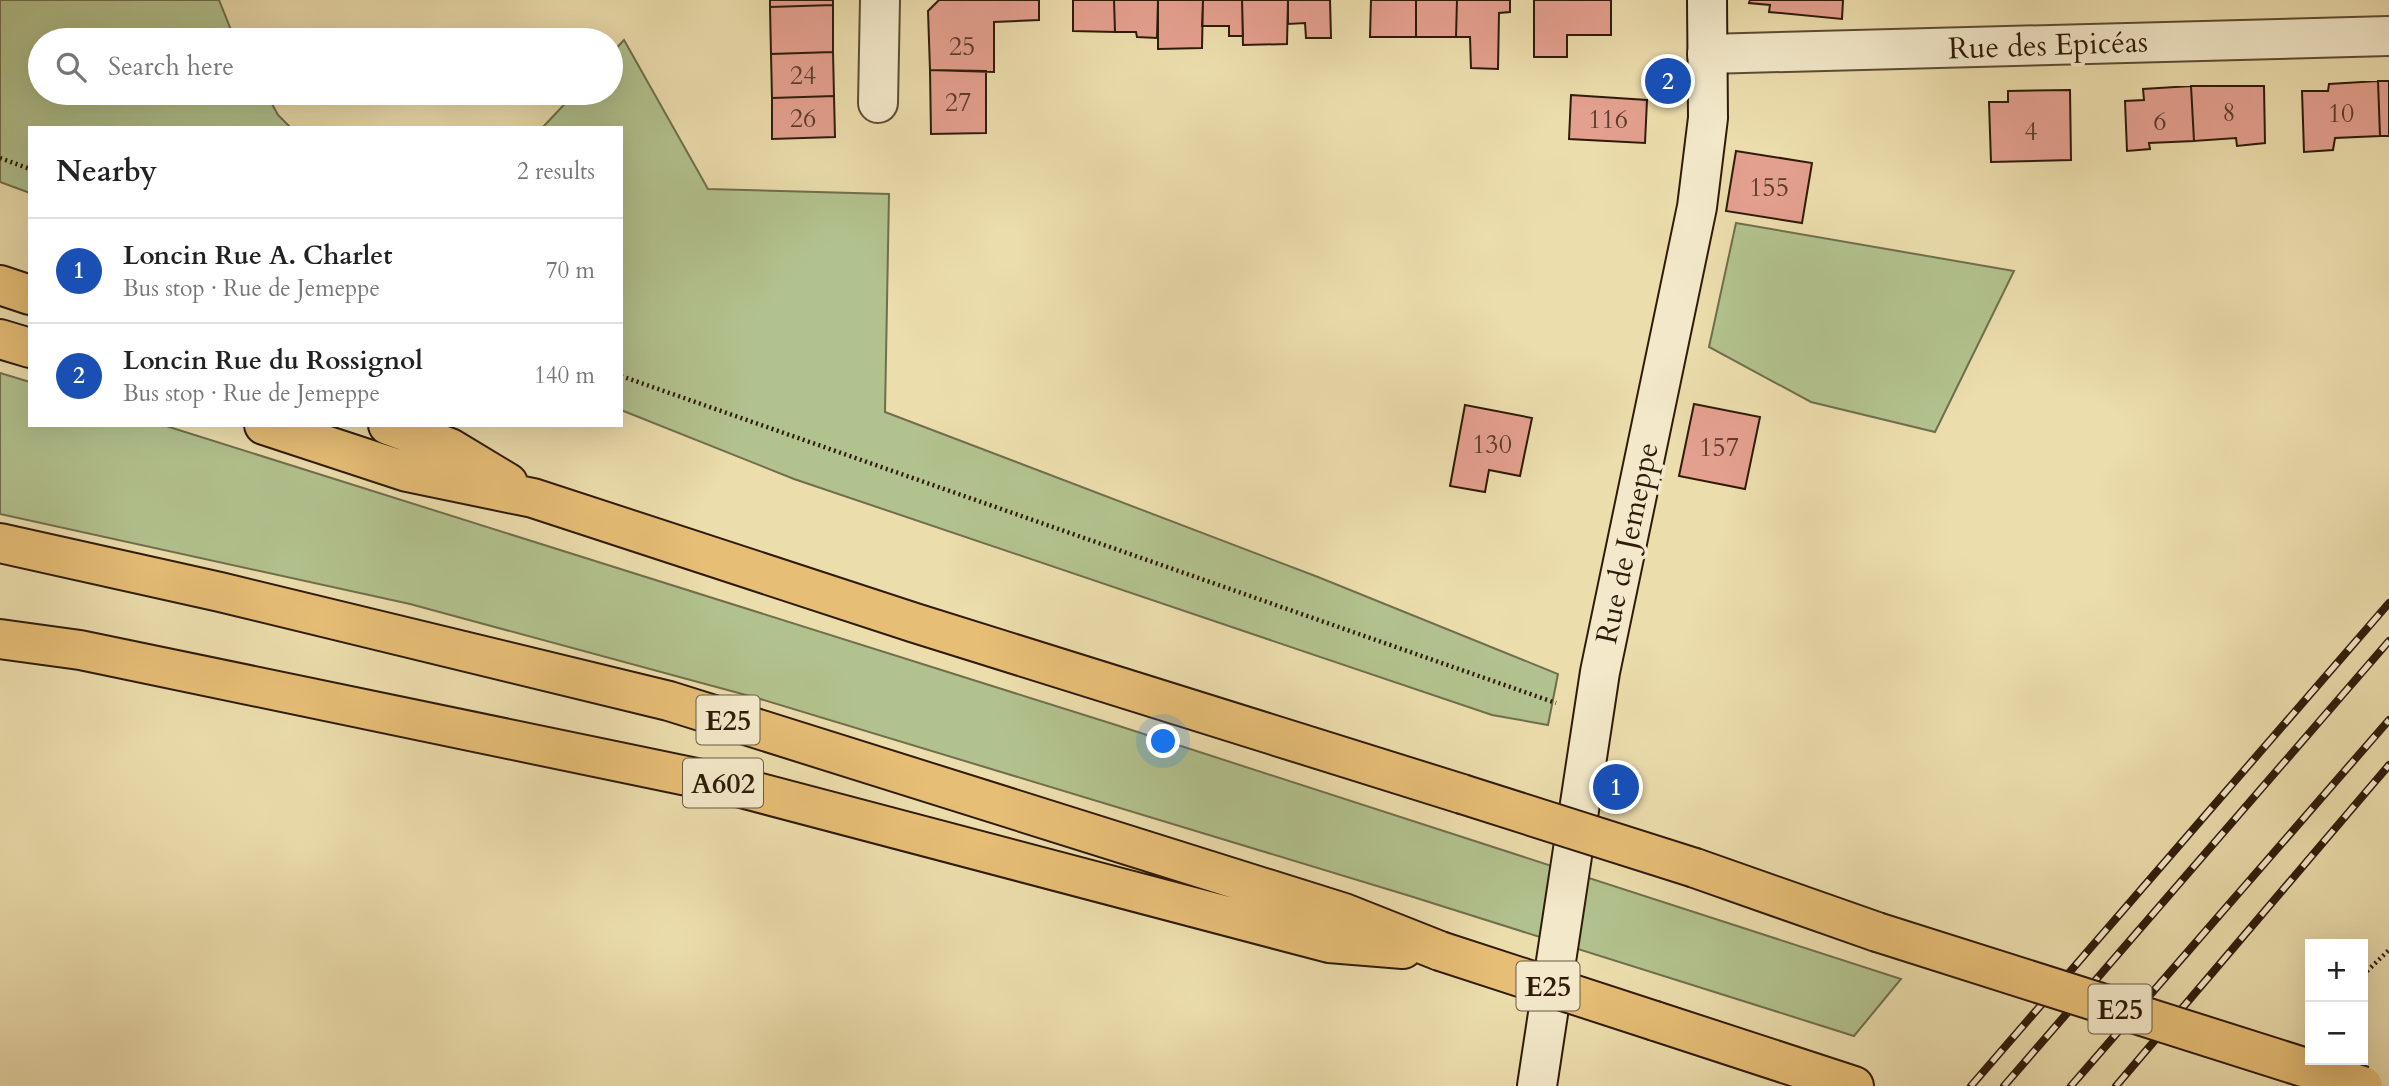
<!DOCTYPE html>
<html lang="en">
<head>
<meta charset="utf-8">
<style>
	body { margin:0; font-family:Cardo,serif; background:#f6f6f6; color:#222 }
	.controls { position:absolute; right:21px; bottom:21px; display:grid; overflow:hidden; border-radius:0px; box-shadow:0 7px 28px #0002 }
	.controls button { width:63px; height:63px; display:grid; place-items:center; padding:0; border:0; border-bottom:2px solid #e0e0e0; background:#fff; color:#222; font:35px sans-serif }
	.you { position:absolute; left:1164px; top:742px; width:24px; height:24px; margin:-18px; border:5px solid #fff; border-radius:50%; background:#1a73e8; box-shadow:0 0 0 10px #1a73e833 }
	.badge { display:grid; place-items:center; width:46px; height:46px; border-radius:50%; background:#8f2418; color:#fff; font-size:23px; font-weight:700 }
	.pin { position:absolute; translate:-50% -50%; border:4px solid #fff; box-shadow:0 2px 7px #0006 }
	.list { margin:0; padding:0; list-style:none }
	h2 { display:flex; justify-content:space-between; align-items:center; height:91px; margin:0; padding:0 28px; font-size:30px }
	h2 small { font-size:23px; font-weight:400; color:#767676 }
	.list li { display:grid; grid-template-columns:46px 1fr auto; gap:21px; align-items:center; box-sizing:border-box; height:105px; padding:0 28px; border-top:2px solid #e0e0e0 }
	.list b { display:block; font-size:26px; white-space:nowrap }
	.list p { margin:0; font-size:23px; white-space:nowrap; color:#767676 }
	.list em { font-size:23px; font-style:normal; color:#767676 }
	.icon { flex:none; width:38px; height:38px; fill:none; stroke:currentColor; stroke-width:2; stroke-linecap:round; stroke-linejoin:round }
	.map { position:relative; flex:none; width:2389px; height:1086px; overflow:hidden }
	.search { position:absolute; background:#fff; box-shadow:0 7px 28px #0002; left:28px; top:28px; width:595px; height:77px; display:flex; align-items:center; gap:18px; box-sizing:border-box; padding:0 24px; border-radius:38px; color:#767676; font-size:26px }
	.panel { position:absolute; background:#fff; box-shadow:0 7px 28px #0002; left:28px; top:126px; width:595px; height:301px; border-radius:0px }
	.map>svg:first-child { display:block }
	.green { fill:#b2c28e; stroke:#706e4c; stroke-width:2 }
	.building { fill:#e4a08f; stroke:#2f1b0a; stroke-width:2 }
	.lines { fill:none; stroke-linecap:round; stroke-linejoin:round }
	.street-casing { stroke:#5e4c33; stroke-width:42 }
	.secondary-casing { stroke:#2f1b0a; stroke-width:42 }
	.highway-casing { stroke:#2f1b0a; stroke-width:42 }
	.path { stroke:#2f1b0a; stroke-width:4.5; stroke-dasharray:2 3.5; stroke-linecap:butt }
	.street { stroke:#f3e9ca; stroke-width:38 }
	.secondary { stroke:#f3e9ca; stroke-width:38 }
	.highway { stroke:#e6be76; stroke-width:38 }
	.rail-casing { stroke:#2f1b0a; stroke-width:8 }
	.rail { stroke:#f3e9ca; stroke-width:5; stroke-dasharray:16; stroke-linecap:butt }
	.highway-bridge-casing { stroke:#2f1b0a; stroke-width:42; stroke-linecap:butt }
	.highway-bridge { stroke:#e6be76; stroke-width:38 }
	.labels { text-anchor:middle; stroke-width:7; stroke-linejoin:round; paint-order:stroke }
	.number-label { font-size:26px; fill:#5c3c2b }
	.shield { fill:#f3e9ca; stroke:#6a5944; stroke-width:2 }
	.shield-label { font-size:28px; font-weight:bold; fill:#2f1b0a }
	.street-label { font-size:30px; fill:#2f1b0a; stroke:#f3e9ca }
</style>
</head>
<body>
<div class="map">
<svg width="2389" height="1086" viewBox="0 0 2389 1086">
	<rect width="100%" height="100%" fill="#ecddad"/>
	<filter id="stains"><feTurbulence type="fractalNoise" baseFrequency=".00286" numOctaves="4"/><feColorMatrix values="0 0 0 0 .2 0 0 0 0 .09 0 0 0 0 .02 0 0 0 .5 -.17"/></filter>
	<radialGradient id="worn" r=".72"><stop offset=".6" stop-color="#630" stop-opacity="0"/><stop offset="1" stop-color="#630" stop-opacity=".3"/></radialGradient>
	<path class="green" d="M0,0H219L235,40H40V93H266L278,115L291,128H30V193L0,182Z
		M624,40L708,189L889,194L885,412L1318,577L1558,674L1548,725L1492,715L794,479L621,410V128H542L575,93H611V54Z
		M1736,223L2014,271L1935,432L1811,402L1709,347Z
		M0,373L30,382V425H163L1113,724L1901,979L1854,1036L1410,896L757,698L410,604L0,514Z"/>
	<path class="building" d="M770,0H833V5L770,7Z
		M939,0H1039V20L994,22V72L930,70L928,11Z
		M1073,0H1114L1115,32L1073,31Z
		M1114,0H1158L1157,38L1137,37L1136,32H1115Z
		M1158,0H1203L1202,48L1158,49Z
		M1203,0H1242L1243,36H1229V26H1202Z
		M1242,0H1288L1287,44L1243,45Z
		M1288,0H1330L1331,38H1306L1305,23L1288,24Z
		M1371,0H1416V37H1370Z
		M1416,0H1457L1456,37H1416Z
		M1457,0H1510V12L1499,13L1498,69L1471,68L1470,37H1456Z
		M1534,0H1611V35H1567V57H1534Z
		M1750,0H1843L1842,19L1769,12L1770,5L1749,3Z
		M833,5V52L771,54L770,7Z
		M833,52L834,96L772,98L771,54Z
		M930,70L986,71V133L931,134Z
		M2378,81H2389V136H2380Z
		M2378,81L2380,136L2335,138L2333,150L2304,152L2302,91H2328L2329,84Z
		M2191,86L2194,141L2149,143L2150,149L2127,151L2125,101L2144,100L2143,89Z
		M2191,86H2264L2265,143L2237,146L2236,138L2194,141Z
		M2070,90L2071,160L1991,162L1989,102H2008V91Z
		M1571,95L1647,100L1645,143L1569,139Z
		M834,96L835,137L772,139V98Z
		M1736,151L1812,163L1802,223L1726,211Z
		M1694,404L1760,417L1745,489L1679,476Z
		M1465,405L1532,418L1520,476L1489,470L1485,492L1450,486Z"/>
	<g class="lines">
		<defs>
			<path id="street" d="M1707,54L2389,36
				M878,103L880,0"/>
			<path id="secondary" d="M1537,1086L1600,672L1697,207L1708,118L1707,0"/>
			<path id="highway" d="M0,285L30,295
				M0,339L30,348
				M264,425L407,472L533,498L915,623L1462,794
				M388,425L450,448L508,483
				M0,543L220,592L669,701L1344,913L1440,951
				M0,639L80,650L730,785L1329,943L1403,949
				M1695,868L1877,932
				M1655,1021L1854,1086"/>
		</defs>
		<use href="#street" class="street-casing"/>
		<use href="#secondary" class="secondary-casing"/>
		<use href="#highway" class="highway-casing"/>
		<path class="path" d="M0,158L30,169
			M621,376L1556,703
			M2363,975L2389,950"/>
		<use href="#street" class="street"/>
		<use href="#secondary" class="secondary"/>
		<use href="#highway" class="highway"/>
		<defs>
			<path id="rail" d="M1971,1086L2389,603
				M2004,1086L2389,641
				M2071,1086L2389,720
				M2116,1086L2389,765"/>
		</defs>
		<use href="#rail" class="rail-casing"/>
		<use href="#rail" class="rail"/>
		<defs>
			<path id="highway-bridge" d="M1462,794L1695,868
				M1877,932L2363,1086
				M1440,951L1655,1021"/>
		</defs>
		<use href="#highway-bridge" class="highway-bridge-casing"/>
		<use href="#highway-bridge" class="highway-bridge"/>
	</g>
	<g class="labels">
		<g class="number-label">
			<text x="962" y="55">25</text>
			<text x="803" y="84">24</text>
			<text x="958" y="111">27</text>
			<text x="2229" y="121">8</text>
			<text x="2341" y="122">10</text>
			<text x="803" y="127">26</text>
			<text x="1608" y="128">116</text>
			<text x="2160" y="130">6</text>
			<text x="2031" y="140">4</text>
			<text x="1769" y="196">155</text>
			<text x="1492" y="453">130</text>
			<text x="1719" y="456">157</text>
		</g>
		<g class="shield">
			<rect x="696.5" y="695.5" width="63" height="49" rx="5"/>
			<rect x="683" y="758.5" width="80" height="49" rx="5"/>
			<rect x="1516.5" y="961.5" width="63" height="49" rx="5"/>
			<rect x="2088.5" y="984.5" width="63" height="49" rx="5"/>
		</g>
		<g class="shield-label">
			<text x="728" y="730">E25</text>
			<text x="723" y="793">A602</text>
			<text x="1548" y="996">E25</text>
			<text x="2120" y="1019">E25</text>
		</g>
		<g class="street-label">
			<text transform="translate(2048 45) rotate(-2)" y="10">Rue des Epicéas</text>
			<text transform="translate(1627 543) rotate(-78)" y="10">Rue de Jemeppe</text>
		</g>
	</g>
	<rect width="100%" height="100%" filter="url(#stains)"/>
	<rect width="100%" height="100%" fill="url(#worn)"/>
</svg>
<div class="controls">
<button>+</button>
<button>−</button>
</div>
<div class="you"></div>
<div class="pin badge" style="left:1616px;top:787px;background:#1a4fb4">1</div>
<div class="pin badge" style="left:1668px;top:81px;background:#1a4fb4">2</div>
<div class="search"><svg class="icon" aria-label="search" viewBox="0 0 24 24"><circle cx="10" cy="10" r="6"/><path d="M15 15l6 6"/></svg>Search here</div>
<section class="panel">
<h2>Nearby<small>2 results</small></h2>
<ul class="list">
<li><span class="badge" style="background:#1a4fb4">1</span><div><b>Loncin Rue A. Charlet</b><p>Bus stop · Rue de Jemeppe</p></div><em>70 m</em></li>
<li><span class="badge" style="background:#1a4fb4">2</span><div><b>Loncin Rue du Rossignol</b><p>Bus stop · Rue de Jemeppe</p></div><em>140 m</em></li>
</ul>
</section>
</div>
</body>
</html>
